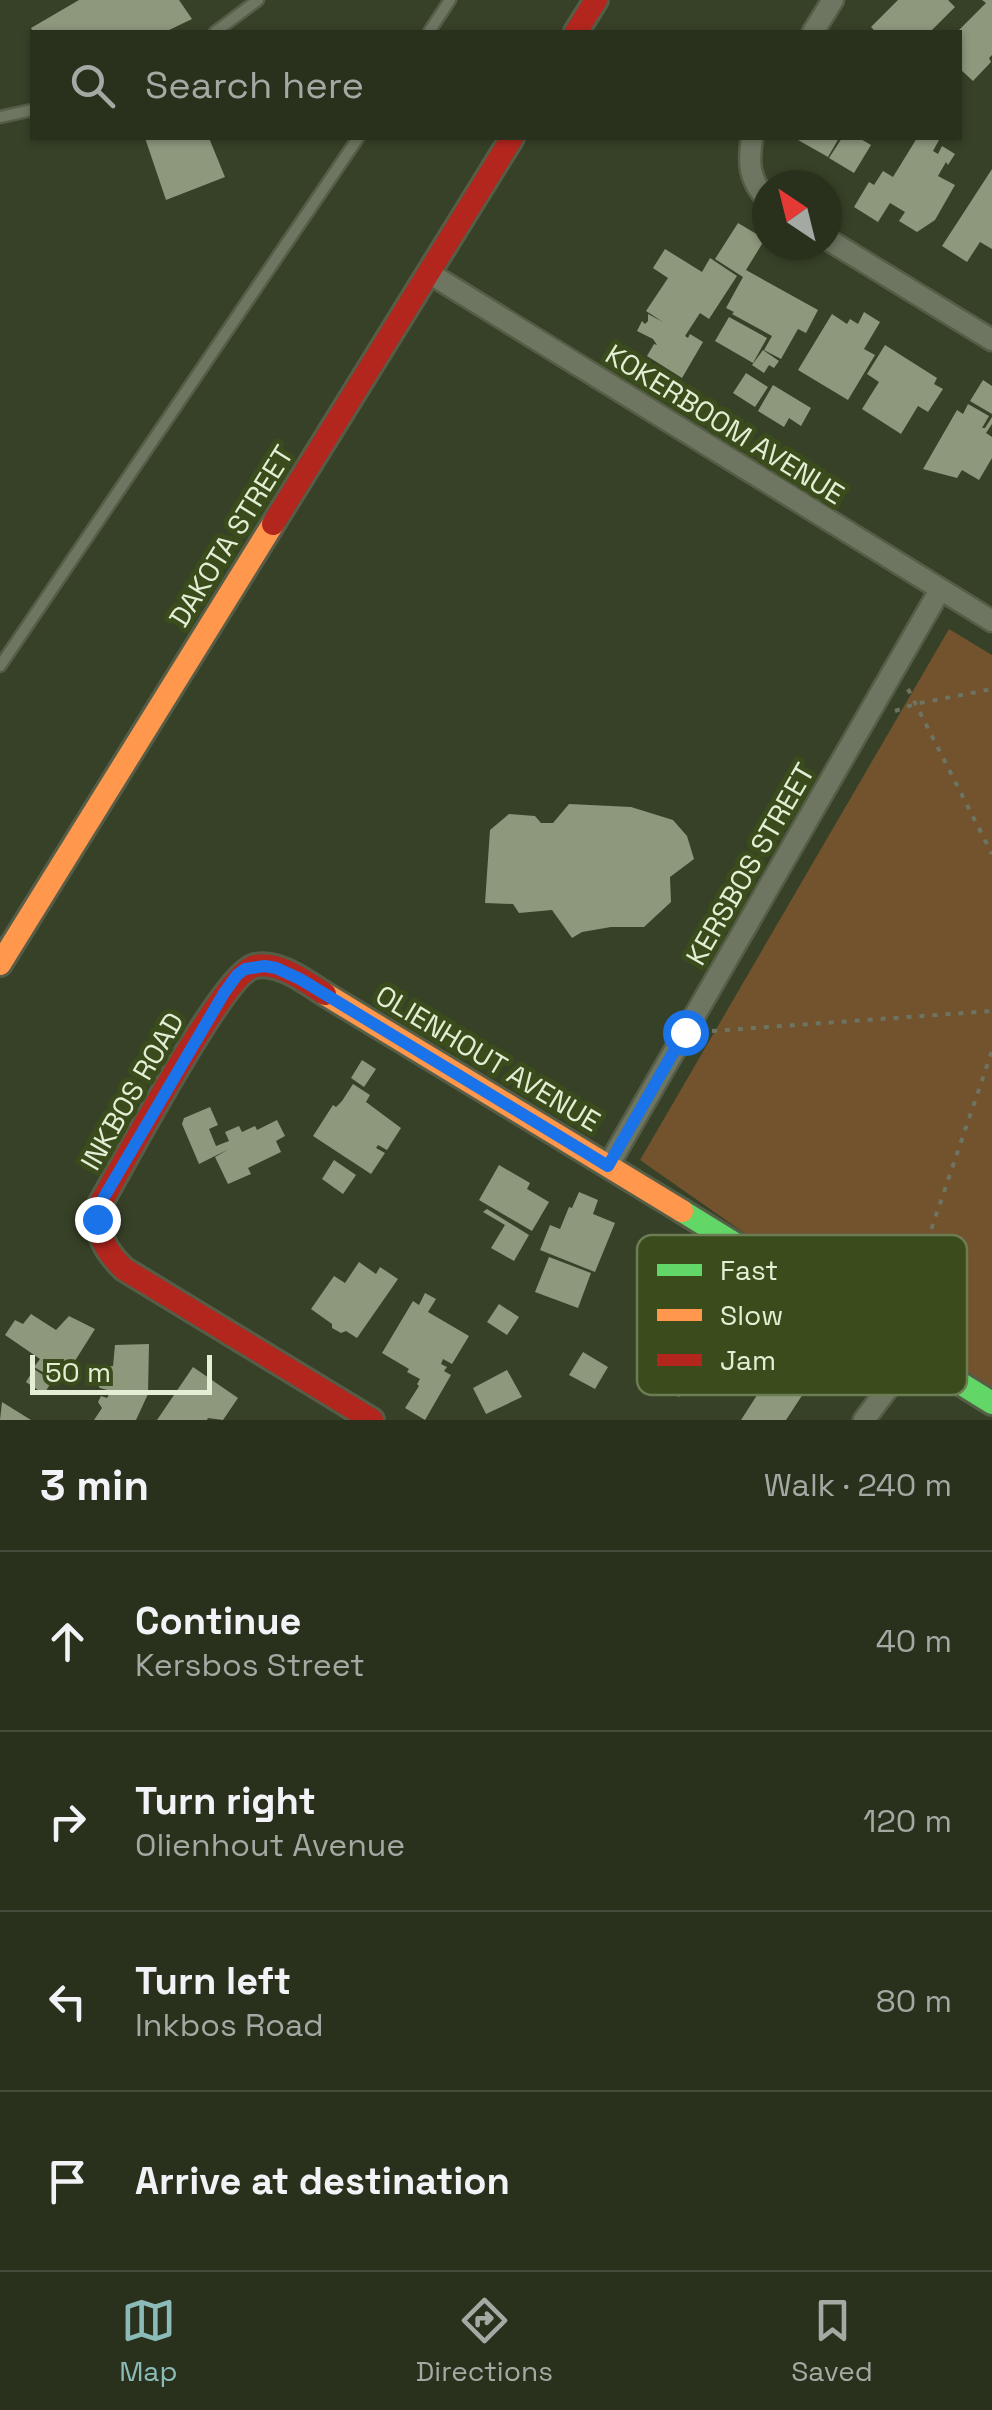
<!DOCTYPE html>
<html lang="en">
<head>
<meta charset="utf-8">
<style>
	body { margin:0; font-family:"Space Grotesk",sans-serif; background:#313926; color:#f1f3f6 }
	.compass { position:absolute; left:752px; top:170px; width:90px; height:90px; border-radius:50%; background:#29311d; box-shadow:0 2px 8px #0004; rotate:325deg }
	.scale { position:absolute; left:30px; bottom:25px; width:182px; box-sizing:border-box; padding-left:10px; border:5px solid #e3eed4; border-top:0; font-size:28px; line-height:35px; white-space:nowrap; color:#e3eed4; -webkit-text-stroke:8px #3a4c1c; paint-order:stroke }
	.stop { position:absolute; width:30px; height:30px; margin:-22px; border:8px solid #1a73e8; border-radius:50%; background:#fff }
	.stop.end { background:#1a73e8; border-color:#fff; box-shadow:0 2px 10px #0008 }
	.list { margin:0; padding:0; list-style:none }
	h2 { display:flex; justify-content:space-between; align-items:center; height:130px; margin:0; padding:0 40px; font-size:42px }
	h2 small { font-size:32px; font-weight:400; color:#a5a9a4 }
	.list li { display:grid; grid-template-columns:65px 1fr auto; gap:30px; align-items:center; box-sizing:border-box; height:180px; padding:0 40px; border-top:2px solid #454c3b }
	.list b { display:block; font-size:38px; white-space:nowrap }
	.list p { margin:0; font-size:32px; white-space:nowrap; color:#a5a9a4 }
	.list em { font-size:32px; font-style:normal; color:#a5a9a4 }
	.icon { flex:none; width:55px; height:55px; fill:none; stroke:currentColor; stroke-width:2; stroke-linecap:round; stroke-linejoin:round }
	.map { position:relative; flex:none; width:992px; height:1420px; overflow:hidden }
	.search { position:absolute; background:#29311d; box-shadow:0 2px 8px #0004; left:30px; right:30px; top:30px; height:110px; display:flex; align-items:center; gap:25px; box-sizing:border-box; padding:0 35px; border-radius:0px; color:#a5a9a4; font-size:38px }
	.sheet { height:850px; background:#29311d }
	nav { display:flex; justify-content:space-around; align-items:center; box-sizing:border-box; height:140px; border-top:2px solid #454c3b; background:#29311d; font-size:28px; color:#a5a9a4 }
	nav a { display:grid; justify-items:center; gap:5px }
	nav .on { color:#8bbbb9 }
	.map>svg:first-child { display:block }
	.green { fill:#72532d }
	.building { fill:#8d987d }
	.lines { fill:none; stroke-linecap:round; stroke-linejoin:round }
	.lane-casing { stroke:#555d47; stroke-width:15 }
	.street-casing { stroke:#555d47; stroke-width:25 }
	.fast-casing { stroke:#555d47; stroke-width:28 }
	.slow-casing { stroke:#555d47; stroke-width:28 }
	.jam-casing { stroke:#555d47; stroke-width:28 }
	.path { stroke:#6d7462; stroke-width:4; stroke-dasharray:5 8; stroke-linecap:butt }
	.lane { stroke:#6e7662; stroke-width:10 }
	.street { stroke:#6e7662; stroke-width:20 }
	.fast { stroke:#63d668; stroke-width:22 }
	.slow { stroke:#ff974d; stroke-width:22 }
	.jam { stroke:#b3261e; stroke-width:22 }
	.route { stroke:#1a73e8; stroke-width:12 }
	.labels { text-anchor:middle; stroke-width:10; stroke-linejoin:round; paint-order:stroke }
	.street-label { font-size:28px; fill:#e3eed4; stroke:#3a4c1c }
	.key { fill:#3a4c1c; stroke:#6d7d53; stroke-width:2.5 }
	.key-label { font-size:28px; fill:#e3eed4 }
</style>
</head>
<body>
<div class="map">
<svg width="992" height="1420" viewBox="0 0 992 1420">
	<rect width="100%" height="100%" fill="#374127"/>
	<path class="green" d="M949,629L992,655V1406L640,1160Z"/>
	<path class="building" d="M79,0H179L192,19L165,32H33L31,28Z
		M898,0H948L955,7L930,32H876L871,27Z
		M982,0H992V55L989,58L991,62L973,81L960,69V32H957L986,3Z
		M145,138H209L225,177L166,200Z
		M799,138H839L828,157L798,140Z
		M842,138H859L871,145L854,173L829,158Z
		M917,138H934L939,140L933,151L938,154L942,146L955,154L948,165L946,162L938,176L955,185L935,220L917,232L899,221L905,212L890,203L878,222L854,207L869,182L874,185L883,171L893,177Z
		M992,169V249L980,242L967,262L942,246Z
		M738,223L765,239L746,270L818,310L806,333L798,329L781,359L764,350L772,336L732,314L734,312L726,308L743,277L715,259Z
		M665,249L702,272L710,258L737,276L709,319L700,313L685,336L688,338L690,334L703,342L682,378L647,356L654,344L657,345L653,339L637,331L642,321L645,324L648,321V314L663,322L646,311L668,278L653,268Z
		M864,312L880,322L864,349L875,355L848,400L798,370L832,314L847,324L850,319L858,324Z
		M729,317L767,338L753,363L715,341Z
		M885,345L937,378L934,384L943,389L928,412L918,406L901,434L862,409L879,382L867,374Z
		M763,350L779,361L774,368L769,365L764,373L752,365Z
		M746,373L768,387L755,407L733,393Z
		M983,380L992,386V414L970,401Z
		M773,385L811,408L801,426L789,418L784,427L758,411Z
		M968,404L989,416L982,428H985L992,417V424L986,433L992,437V458L979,480L962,470L957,478L923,469L957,410L963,414Z
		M569,804L631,807L673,820L687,836L694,859L670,877L671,902L644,927H611L582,932L572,938L552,910L519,913L513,904L485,903L490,830L509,814L535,816L541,823H553Z
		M362,1060L376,1069L364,1087L351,1078Z
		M353,1084L370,1095L366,1102L401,1128L387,1150L378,1145L376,1148L385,1153L371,1174L313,1136L333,1105L336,1107L342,1101Z
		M210,1107L218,1125L209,1129L216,1146L229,1141L225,1132L239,1126L242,1132L255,1126L257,1130L277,1120L285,1136L276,1141L281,1152L248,1168L251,1174L228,1184L215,1157L229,1149L199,1164L182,1124L184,1118Z
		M334,1160L356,1175L343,1194L322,1179Z
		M499,1165L530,1183L527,1189L549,1202L532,1231L479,1200Z
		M579,1192L598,1200L593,1214L615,1223L595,1272L540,1250L550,1225L560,1229L569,1207L572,1208Z
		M487,1209L529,1235L514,1261L491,1248L505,1225L483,1212Z
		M549,1257L591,1273L578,1308L535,1292Z
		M359,1262L376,1274L380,1267L398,1279L357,1338L346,1331L341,1333L332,1328V1324L311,1309L334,1276L345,1283Z
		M425,1293L436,1299L428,1312L469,1336L452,1364L443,1359L441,1364L447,1367L444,1371L451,1375L425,1420L405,1408L419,1386L417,1384L420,1379L407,1372L409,1369L382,1353L413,1301L419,1305Z
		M499,1304L519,1317L507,1335L487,1322Z
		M31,1314L56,1330L69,1316L95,1329L61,1383L34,1367L40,1359L5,1335L15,1320L23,1324Z
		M690,1317L724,1337L704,1369L699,1366L679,1397L654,1382Z
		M149,1344L148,1394L136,1420H94L102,1408L98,1402L101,1396L107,1398L111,1391L100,1388L96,1383V1376L99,1367L113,1366L115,1345Z
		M788,1347L820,1368L786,1420H741Z
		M583,1352L608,1367L595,1389L569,1375Z
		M193,1367L238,1398L223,1420L208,1418L207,1420H157Z
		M34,1369L52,1381L44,1394L26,1382Z
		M507,1370L522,1397L486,1414L473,1388Z
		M2,1402L31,1420H0Z"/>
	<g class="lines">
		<defs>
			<path id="lane" d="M215,32L258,0
				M429,32L450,0
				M0,117L32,110
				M0,666L358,138"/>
			<path id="street" d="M813,32L833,0
				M752,138C748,163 749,180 767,199
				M827,239L992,340
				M429,273L992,621
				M608,1166L940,590
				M864,1420L913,1355"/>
			<path id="fast" d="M682,1211L992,1403"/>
			<path id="slow" d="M0,964L273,524
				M325,994L682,1211"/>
			<path id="jam" d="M576,32L596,0
				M273,524L512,138
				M325,994C306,982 279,961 255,966C223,973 122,1167 100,1204C95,1232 104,1250 124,1269L372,1420"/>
		</defs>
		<use href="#lane" class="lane-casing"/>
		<use href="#street" class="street-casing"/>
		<use href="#fast" class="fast-casing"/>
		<use href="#slow" class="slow-casing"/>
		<use href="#jam" class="jam-casing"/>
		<path class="path" d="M908,689L992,854
			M895,711L915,704L992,689
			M712,1031L992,1011
			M902,1315L992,1051"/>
		<use href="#lane" class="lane"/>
		<use href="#street" class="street"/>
		<use href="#fast" class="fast"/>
		<use href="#slow" class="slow"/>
		<use href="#jam" class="jam"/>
	</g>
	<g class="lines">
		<path class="route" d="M97,1219L100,1204L224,993L237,975L245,969L265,966L276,968L300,979L608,1166L685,1032"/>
	</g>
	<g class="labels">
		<g class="street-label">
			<text transform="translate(725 424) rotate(32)" y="10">KOKERBOOM AVENUE</text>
			<text transform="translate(231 536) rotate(-58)" y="10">DAKOTA STREET</text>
			<text transform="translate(750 864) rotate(-60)" y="10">KERSBOS STREET</text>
			<text transform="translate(488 1058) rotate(31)" y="10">OLIENHOUT AVENUE</text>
			<text transform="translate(132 1091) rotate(-60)" y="10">INKBOS ROAD</text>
		</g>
	</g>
	<rect x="637" y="1235" width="330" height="160" rx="15" class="key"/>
	<rect x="657" y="1264" width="45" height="12" fill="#63d668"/>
	<rect x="657" y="1309" width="45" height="12" fill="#ff974d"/>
	<rect x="657" y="1354" width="45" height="12" fill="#b3261e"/>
	<g class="key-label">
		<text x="720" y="1280">Fast</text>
		<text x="720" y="1325">Slow</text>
		<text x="720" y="1370">Jam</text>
	</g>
</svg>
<svg class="compass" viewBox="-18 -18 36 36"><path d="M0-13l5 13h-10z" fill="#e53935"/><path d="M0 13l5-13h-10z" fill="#a5a9a4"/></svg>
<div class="scale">50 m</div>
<div class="stop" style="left:685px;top:1032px"></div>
<div class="stop end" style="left:97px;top:1219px"></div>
<div class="search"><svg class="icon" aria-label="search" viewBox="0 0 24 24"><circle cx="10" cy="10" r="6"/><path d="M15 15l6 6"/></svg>Search here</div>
</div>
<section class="sheet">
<h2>3 min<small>Walk · 240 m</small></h2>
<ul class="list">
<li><svg class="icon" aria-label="ahead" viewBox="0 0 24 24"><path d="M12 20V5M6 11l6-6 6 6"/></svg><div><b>Continue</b><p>Kersbos Street</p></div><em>40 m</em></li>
<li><svg class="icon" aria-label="right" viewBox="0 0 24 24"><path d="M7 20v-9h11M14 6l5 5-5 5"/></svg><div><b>Turn right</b><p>Olienhout Avenue</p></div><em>120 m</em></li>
<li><svg class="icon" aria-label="left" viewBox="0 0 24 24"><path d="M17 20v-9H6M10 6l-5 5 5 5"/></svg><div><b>Turn left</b><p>Inkbos Road</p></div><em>80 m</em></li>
<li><svg class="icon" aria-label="arrive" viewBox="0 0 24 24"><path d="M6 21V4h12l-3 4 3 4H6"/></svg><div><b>Arrive at destination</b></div></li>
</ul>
</section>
<nav>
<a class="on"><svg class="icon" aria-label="map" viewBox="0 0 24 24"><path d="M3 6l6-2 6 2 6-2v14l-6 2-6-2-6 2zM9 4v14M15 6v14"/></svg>Map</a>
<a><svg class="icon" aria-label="directions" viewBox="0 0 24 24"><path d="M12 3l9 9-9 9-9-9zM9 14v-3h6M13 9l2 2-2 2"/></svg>Directions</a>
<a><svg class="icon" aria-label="saved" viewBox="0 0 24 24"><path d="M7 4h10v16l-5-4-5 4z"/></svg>Saved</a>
</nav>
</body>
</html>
